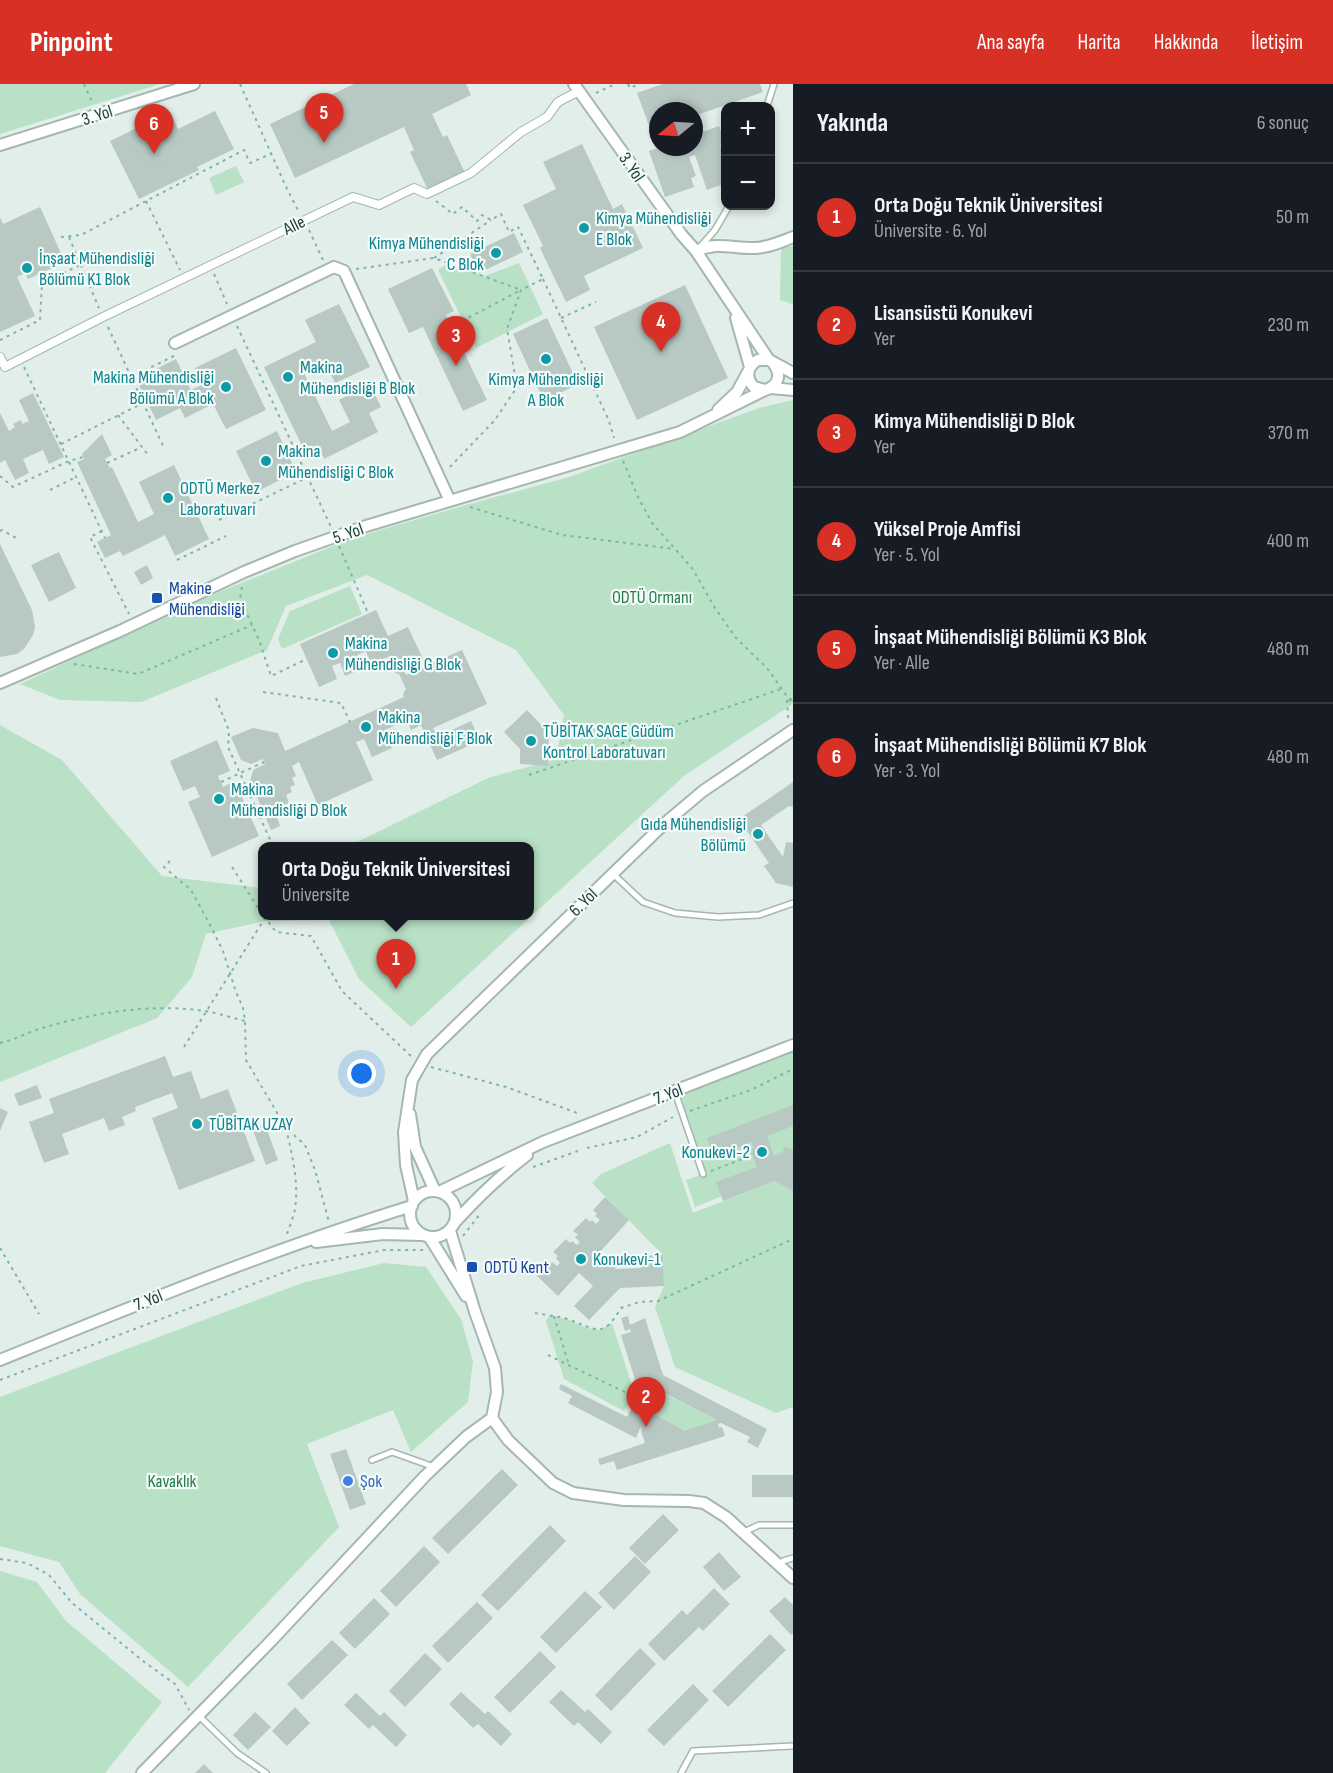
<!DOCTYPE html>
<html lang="tr">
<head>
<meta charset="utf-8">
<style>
	body { margin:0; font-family:"Sofia Sans Condensed",sans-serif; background:#20242c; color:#f1f3f6 }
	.controls { position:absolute; right:18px; top:18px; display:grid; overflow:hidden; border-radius:12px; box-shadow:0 3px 9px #0003 }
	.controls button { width:54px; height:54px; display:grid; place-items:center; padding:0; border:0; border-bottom:2px solid #363941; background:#171b24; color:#f1f3f6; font:30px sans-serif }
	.compass { position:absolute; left:649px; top:18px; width:54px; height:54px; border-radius:50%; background:#171b24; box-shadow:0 3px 9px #0003; rotate:252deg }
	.you { position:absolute; left:362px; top:990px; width:21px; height:21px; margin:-15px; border:4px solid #fff; border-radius:50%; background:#1a73e8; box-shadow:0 0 0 9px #1a73e833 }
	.badge { display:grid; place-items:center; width:39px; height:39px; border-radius:50%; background:#d93025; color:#fff; font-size:20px; font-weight:700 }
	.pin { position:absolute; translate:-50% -50px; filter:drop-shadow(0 2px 3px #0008) }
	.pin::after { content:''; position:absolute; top:32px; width:21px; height:18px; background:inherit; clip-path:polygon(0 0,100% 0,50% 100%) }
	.popup { position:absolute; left:258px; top:758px; width:276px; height:78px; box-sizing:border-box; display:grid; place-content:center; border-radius:12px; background:#171b24; filter:drop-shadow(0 2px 4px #0005); font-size:20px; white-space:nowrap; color:#9ea1a6 }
	.popup b { font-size:22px; color:#f1f3f6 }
	.popup::after { content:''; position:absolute; left:50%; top:100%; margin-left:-12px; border:12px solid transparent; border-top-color:#171b24 }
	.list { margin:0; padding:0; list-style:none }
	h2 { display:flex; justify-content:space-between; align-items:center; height:78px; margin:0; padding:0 24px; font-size:26px }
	h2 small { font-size:20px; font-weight:400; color:#9ea1a6 }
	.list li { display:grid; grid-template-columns:39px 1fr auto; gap:18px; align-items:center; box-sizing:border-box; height:108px; padding:0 24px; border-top:2px solid #363941 }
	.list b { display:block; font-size:22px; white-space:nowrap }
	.list p { margin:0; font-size:20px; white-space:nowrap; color:#9ea1a6 }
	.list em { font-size:20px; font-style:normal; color:#9ea1a6 }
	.map { position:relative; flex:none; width:793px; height:1689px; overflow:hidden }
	header { display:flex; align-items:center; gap:36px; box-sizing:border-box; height:84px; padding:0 30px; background:#d93025; color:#fff }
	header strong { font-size:28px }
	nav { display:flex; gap:33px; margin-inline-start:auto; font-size:21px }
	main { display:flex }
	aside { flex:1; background:#171b24 }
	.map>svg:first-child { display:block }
	.green { fill:#b9e1c6 }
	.building { fill:#b7c9c2 }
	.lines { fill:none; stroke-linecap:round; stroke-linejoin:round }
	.service-casing { stroke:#a4b7b1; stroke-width:8 }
	.pedestrian-casing { stroke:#a4b7b1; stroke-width:10 }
	.minor-casing { stroke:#a4b7b1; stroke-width:14 }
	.path { stroke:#7fb5a7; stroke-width:2; stroke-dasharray:3 4.5; stroke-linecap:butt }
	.service { stroke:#fff; stroke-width:5 }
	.pedestrian { stroke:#fff; stroke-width:8 }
	.minor { stroke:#fff; stroke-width:10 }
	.culture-dot { fill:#0f9aa8; stroke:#f3faf7; stroke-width:2 }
	.transit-dot { fill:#1a4fb4; stroke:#f3faf7; stroke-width:2 }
	.shop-dot { fill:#3f7fe0; stroke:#f3faf7; stroke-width:2 }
	.labels { text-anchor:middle; stroke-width:4.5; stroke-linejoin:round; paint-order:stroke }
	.street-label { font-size:18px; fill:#20413a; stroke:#f3faf7 }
	.culture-label { font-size:18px; fill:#0d838f; stroke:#f3faf7; text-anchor:start }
	.transit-label { font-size:18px; fill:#164399; stroke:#f3faf7; text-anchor:start }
	.park-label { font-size:18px; fill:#267c4c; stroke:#f3faf7 }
	.shop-label { font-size:18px; fill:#366cbe; stroke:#f3faf7; text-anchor:start }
</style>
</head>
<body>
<header>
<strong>Pinpoint</strong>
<nav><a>Ana sayfa</a><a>Harita</a><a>Hakkında</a><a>İletişim</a></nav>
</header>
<main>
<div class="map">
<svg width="793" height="1689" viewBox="0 0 793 1689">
	<rect width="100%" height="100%" fill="#e2eee9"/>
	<path class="green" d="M0,0H160L0,50Z
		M236,82L244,98L216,111L209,94Z
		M793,162V220L780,216L781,164Z
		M448,179L485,192L519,179L543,230L476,264L438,186Z
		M793,316V620L685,691L411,943L359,895L329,836L265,837L206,850L192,893L157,934L0,998V641L62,676L162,792L262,804V832H530V762H349L488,694L556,675L564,631L516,566L367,491L286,522L267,566L141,618L60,616L20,600L214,510L353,454L459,423L569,393L759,324Z
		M350,502L362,530L282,565L278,555L290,527Z
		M793,961V1103L774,1091L695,1123L686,1096L703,1090L675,1008Z
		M670,1059L693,1129L774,1097L793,1107V1323L776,1329L675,1283L655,1223L664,1202L663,1171L592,1099L601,1090Z
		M384,1179L426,1183L461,1235L473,1277L468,1318L411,1368L393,1326L307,1360L339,1443L188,1603L80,1510L59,1478L0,1462V1313L302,1199Z
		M549,1232L567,1235L587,1244L600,1246L612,1239L633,1305L637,1304L638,1305L650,1300L651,1303L717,1336L683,1347L684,1346L630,1318L624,1327L564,1295L546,1237Z
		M0,1487L37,1498L66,1537L162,1618L105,1689H0Z"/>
	<path class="building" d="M354,0H466L471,11L432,30L443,53L447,51L465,89L428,106L410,68L414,66L404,43L295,94L270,40Z
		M663,0H760L763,8L694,32V27H658V45L651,47L637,9Z
		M215,27L234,65L197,83L199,86L139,115L110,57L170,28L178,45Z
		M719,42L726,59L720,61L726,75V99L707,106L695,71L689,73L696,92L691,94L694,103L665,113L649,67L660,63H694V51Z
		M582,60L613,125L622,120L643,164L584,192L590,206L566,218L540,164L543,162L523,121L556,105L543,78Z
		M40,123L65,178L28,195L25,189L17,193L35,232L0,248V133L3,140Z
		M514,149L523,168L479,189L470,170Z
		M432,184L454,227L446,231L487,316L463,327L423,243L409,249L388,205Z
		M685,201L728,294L637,336L594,243Z
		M339,220L370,283L335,299L324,276L303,287L332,347L350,338L339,316L370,300L381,323L369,329L378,348L324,375L320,365L315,368L312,362L304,366L264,283L316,258L305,236Z
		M547,234L578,300L544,317L513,250Z
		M236,264L266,326L226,345L213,320L185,334L180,324L156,336L136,295L176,275L191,306L204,300L195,284Z
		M33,309L64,373L49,380L43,366L23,375L29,389L15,396L5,376L0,379V329L9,347L15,343L13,340L21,336L22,340L29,337L19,316Z
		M277,347L296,388L256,408L236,367Z
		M102,350L112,371L105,375L110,384L112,383L138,438L154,430L139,398L174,381L209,455L175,472L165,451L123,472L120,467L105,474L97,458L111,451L77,378L84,375L82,370Z
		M0,460L32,526L35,543L33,551L24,565L17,570L0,573Z
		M59,468L76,504L49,518L31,481Z
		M147,481L153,494L141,501L134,488Z
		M376,526L388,552L408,543L423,575L403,584L406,591L462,566L487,620L433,644L437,653L471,637L480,657L437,676L421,641L411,646L407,636L385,646L392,664L372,673L364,655L356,658L373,696L318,721L299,678L292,682L296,692L292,694L295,701L290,703L292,708L286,711L289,719L282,722L285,730L277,733L280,742L271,746L250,697L253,686L265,680L264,678L263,675L251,680L241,676L231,653L253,644L278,649L285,667L404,613L403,610L406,605L399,590L395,589L393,585L395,581L390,572L371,580L366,567L357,571L363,584L345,592L340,579L332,582L337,595L319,603L300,560Z
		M527,626L549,649L548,682L520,680V665L504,648Z
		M217,656L230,687L218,692L223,703L235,697L259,752L212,773L188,718L200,713L195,702L183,707L170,677Z
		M793,698V723L789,722L761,741L783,773L786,758L793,759V803L776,799L764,782L769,779L739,735Z
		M165,972L173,993L191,987L201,1015L228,1005L255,1077L179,1106L152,1034L178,1024L172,1009L135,1023L136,1027L122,1033L125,1041L109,1047L104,1034L62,1050L69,1070L44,1079L29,1038L54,1029L49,1015Z
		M37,1001L42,1014L19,1022L14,1010Z
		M793,1021V1042L767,1052L774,1072L782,1069L785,1063L793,1066V1107L774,1097L723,1117L716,1098L757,1083L750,1065L754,1064L752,1058L725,1068L726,1070L715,1075L707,1054Z
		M0,1024L8,1028L0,1047Z
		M265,1040L278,1076L266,1081L252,1044Z
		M605,1113L629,1136L599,1169L616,1185L641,1184V1172L663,1171L664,1202L620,1204L589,1236L574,1222L593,1202L579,1189L558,1212L534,1189L546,1176L550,1180L552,1178L557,1182L560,1179L556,1174L558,1172L553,1168L566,1155L570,1159L572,1157L577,1161L580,1158L575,1153L578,1151L573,1147L586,1134L590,1138L592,1136L596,1140L600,1136L595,1132L597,1130L593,1126Z
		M628,1232L630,1241L645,1234L663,1291L767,1345L758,1364L747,1358L750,1353L721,1339L718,1340L719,1344L722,1343L725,1352L617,1386L614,1377L600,1381L598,1375L645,1359L641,1347L642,1345L640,1344L636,1354L568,1319L572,1312L559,1305L561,1300L627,1333L634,1320L684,1346L683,1347L717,1336L651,1302L650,1300L638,1305L621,1251L631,1248L630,1245L625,1247L621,1234Z
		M346,1365L366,1420L350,1426L330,1370Z
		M502,1385L518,1401L448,1470L432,1454Z
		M752,1391H793V1413H752Z
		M663,1430L679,1446L645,1480L629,1464Z
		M550,1441L566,1457L498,1527L481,1511Z
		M424,1462L440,1478L396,1523L380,1507Z
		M719,1468L741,1493L724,1507L703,1483Z
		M635,1472L651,1488L614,1526L598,1509Z
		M714,1504L730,1520L703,1547L699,1543L664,1577L648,1560L682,1526L687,1531Z
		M585,1507L602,1523L556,1569L540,1553Z
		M785,1513L793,1521V1549L791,1551L769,1527Z
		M374,1514L390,1530L355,1565L339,1549Z
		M477,1518L493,1534L448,1579L432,1562Z
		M770,1550L786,1566L728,1623L712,1607Z
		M332,1556L348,1571L302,1616L287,1600Z
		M640,1564L656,1580L611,1627L595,1611Z
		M540,1567L556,1583L510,1629L494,1613Z
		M425,1569L442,1585L405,1623L389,1607Z
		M693,1600L709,1616L664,1662L647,1646Z
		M561,1606L585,1628L588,1625L612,1648L601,1660L578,1638L574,1642L549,1618Z
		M461,1608L485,1630L488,1627L512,1650L501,1662L478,1640L473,1644L449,1620Z
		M356,1609L380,1632L384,1628L407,1651L396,1663L373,1641L369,1645L344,1621Z
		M295,1623L310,1639L287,1662L272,1647Z
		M255,1628L271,1643L248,1666L233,1651Z
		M204,1680L213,1689H195Z"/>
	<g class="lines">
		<defs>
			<path id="service" d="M767,22L774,0
				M701,162L715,146L729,122
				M613,790L643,818L675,829L718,833L759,831L793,819
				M675,1008L703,1090
				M372,1376L392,1368L434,1383
				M744,1448L759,1441H793
				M779,1481L783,1477L793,1474
				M199,1632L237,1669L266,1689
				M681,1689L693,1667L793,1662"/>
			<path id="pedestrian" d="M0,273L5,283L103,233L353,113L379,121L414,104L427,110L471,89L521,48L547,33L558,18L579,7"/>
			<path id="minor" d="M574,0L681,150L696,167L769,276
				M0,61L194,0
				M696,167C718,157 733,165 756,164C769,163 781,158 793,153
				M736,234L750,283
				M175,259L334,183L344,187L450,417
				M773,279C782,290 779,302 765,306L754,303C745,294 747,282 758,276H769L793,289
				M770,304L793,306
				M718,326L737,308L748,288
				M0,599L120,547L244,488L295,467L366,442L680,348L765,306
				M410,1030L415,1063L435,1107
				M410 1130a23 23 0 1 1 46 0a23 23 0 1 1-46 0Z
				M439,1108L543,1058L793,961
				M414,1117L406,1081L404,1048L412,996L427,970L665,739L703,707L793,646
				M456,1137C478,1113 501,1091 527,1071
				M430,1154L466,1212
				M316,1158L383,1150L422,1151
				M0,1276C136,1221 272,1165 412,1122
				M492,1334L508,1356L553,1399L573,1409L624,1416L689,1417L704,1419L726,1433L793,1494
				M142,1689L272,1556L425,1392L466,1353L492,1334L497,1308L495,1284L475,1228L450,1147"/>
		</defs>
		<use href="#service" class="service-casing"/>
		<use href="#pedestrian" class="pedestrian-casing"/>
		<use href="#minor" class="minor-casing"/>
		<path class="path" d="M84,0L93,20
			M240,0L287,105L299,128
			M628,0L630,4L639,0
			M596,9L615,0
			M146,117L180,186
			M436,117L453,130L462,123L477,137L482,131L491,136L501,130L509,148L518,143L543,195L521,206L507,245L517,303L495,336L448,385
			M309,146L323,176
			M61,153L81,151L244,66L250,79L271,70
			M69,153L99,224
			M434,174L491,136
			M356,185L434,174L521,206
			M214,190L227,220
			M543,195L609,337L614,354
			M561,234L596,218
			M462,237L521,206
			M237,242L331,443
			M108,243L164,364
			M0,256L40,236L42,199L80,181
			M24,283L105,454
			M131,293L176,271
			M118,331L148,371
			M61,360L143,319
			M623,377L638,413L652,439L692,484L715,524L736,554L767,584L793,621
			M107,379L142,363
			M0,392L13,403L69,377L83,373
			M50,406L76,393
			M470,423L562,451L675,465
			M219,436L308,393
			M0,447L2,446L18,455
			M102,447L90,453L129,530
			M339,462L368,529
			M177,476L226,452
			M242,503L240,515L259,556L271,592L307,575
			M74,580L138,590L252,541
			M263,608L341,619L350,638
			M216,614L229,647L228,663L273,762
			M788,634L787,614L793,616
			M529,691L781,605
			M221,698L264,678
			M170,777L164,783L191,806L209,839L223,867L236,908L243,924L245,937L246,976L286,1044L305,1061L315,1086L329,1138
			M232,783L262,830
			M264,832L276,848L311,852L342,907L413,974
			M0,959C14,956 26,949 39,945C92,929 150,919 205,927C218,929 232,934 245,937
			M184,963L265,834
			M431,983L506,1003L580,1030
			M690,1027L751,1006L793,985
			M286,1044C292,1071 299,1097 295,1125C293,1134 289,1144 286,1153
			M587,1064L637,1053L673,1033
			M533,1083L578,1067
			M711,1087L745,1074
			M463,1152L480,1130
			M0,1164L39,1230
			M535,1229C545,1231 557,1232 567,1235C597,1245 602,1256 621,1224L639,1218L658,1217L793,1155
			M554,1232L569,1281
			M548,1271L637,1314
			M0,1296L301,1182L384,1166H425
			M0,1475L27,1479L49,1491L72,1519L143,1577L175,1600L189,1626"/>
		<use href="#service" class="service"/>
		<use href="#pedestrian" class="pedestrian"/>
		<use href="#minor" class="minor"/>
	</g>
	<g class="culture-dot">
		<circle cx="584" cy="144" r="6"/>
		<circle cx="496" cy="169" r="6"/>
		<circle cx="27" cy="184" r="6"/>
		<circle cx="546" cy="275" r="6"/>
		<circle cx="288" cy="293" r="6"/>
		<circle cx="226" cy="303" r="6"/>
		<circle cx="266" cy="377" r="6"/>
		<circle cx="168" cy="414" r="6"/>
		<circle cx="333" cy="569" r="6"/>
		<circle cx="366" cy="643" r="6"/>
		<circle cx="531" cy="657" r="6"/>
		<circle cx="219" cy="715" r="6"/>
		<circle cx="758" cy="750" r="6"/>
		<circle cx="197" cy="1040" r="6"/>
		<circle cx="762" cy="1068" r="6"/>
		<circle cx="581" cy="1175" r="6"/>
	</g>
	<g class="transit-dot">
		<rect x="151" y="508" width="12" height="12" rx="3"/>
		<rect x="466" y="1177" width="12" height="12" rx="3"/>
	</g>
	<circle class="shop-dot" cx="348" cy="1397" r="6"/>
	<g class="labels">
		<g class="street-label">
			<text transform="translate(97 31) rotate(-18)" y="6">3. Yol</text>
			<text transform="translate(632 83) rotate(55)" y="6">3. Yol</text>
			<text transform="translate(294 141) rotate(-26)" y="6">Alle</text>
			<text transform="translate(348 449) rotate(-19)" y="6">5. Yol</text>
			<text transform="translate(583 818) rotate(-44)" y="6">6. Yol</text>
			<text transform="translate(668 1010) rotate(-21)" y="6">7. Yol</text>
			<text transform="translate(148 1216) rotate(-22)" y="6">7. Yol</text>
		</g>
		<g class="culture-label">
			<text x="596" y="140">Kimya Mühendisliği<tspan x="596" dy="21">E Blok</tspan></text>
			<text x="484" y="165" text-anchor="end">Kimya Mühendisliği<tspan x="484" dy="21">C Blok</tspan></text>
			<text x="39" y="180">İnşaat Mühendisliği<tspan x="39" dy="21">Bölümü K1 Blok</tspan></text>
			<text x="300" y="289">Makina<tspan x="300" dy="21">Mühendisliği B Blok</tspan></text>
			<text x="214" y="299" text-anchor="end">Makina Mühendisliği<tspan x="214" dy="21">Bölümü A Blok</tspan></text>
			<text x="546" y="301" text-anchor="middle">Kimya Mühendisliği<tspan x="546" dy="21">A Blok</tspan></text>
			<text x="278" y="373">Makina<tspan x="278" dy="21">Mühendisliği C Blok</tspan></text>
			<text x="180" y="410">ODTÜ Merkez<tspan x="180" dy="21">Laboratuvarı</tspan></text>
			<text x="345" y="565">Makina<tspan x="345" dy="21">Mühendisliği G Blok</tspan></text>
			<text x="378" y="639">Makina<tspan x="378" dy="21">Mühendisliği F Blok</tspan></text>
			<text x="543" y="653">TÜBİTAK SAGE Güdüm<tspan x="543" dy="21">Kontrol Laboratuvarı</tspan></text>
			<text x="231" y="711">Makina<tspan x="231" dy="21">Mühendisliği D Blok</tspan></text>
			<text x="746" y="746" text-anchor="end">Gıda Mühendisliği<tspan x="746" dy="21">Bölümü</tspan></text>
			<text x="209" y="1046">TÜBİTAK UZAY</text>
			<text x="750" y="1074" text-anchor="end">Konukevi-2</text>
			<text x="593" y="1181">Konukevi-1</text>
		</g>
		<g class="transit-label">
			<text x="169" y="510">Makine<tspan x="169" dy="21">Mühendisliği</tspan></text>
			<text x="484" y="1189">ODTÜ Kent</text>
		</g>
		<g class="park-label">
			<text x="652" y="519">ODTÜ Ormanı</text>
			<text x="172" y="1403">Kavaklık</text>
		</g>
		<g class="shop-label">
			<text x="360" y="1403">Şok</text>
		</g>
	</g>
</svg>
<div class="controls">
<button>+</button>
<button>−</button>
</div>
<svg class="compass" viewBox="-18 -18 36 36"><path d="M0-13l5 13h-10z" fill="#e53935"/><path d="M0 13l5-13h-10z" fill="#9ea1a6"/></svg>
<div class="you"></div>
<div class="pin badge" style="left:396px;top:905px">1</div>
<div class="popup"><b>Orta Doğu Teknik Üniversitesi</b>Üniversite</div>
<div class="pin badge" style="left:646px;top:1343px">2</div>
<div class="pin badge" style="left:456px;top:282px">3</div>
<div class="pin badge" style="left:661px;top:268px">4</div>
<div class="pin badge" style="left:324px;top:59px">5</div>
<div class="pin badge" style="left:154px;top:70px">6</div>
</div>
<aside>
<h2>Yakında<small>6 sonuç</small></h2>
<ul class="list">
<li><span class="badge">1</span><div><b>Orta Doğu Teknik Üniversitesi</b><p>Üniversite · 6. Yol</p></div><em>50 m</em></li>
<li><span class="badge">2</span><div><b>Lisansüstü Konukevi</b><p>Yer</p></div><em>230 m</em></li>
<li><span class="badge">3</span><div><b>Kimya Mühendisliği D Blok</b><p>Yer</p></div><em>370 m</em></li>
<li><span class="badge">4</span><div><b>Yüksel Proje Amfisi</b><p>Yer · 5. Yol</p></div><em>400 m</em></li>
<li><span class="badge">5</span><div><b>İnşaat Mühendisliği Bölümü K3 Blok</b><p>Yer · Alle</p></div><em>480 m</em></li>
<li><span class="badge">6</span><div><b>İnşaat Mühendisliği Bölümü K7 Blok</b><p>Yer · 3. Yol</p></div><em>480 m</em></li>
</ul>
</aside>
</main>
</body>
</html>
